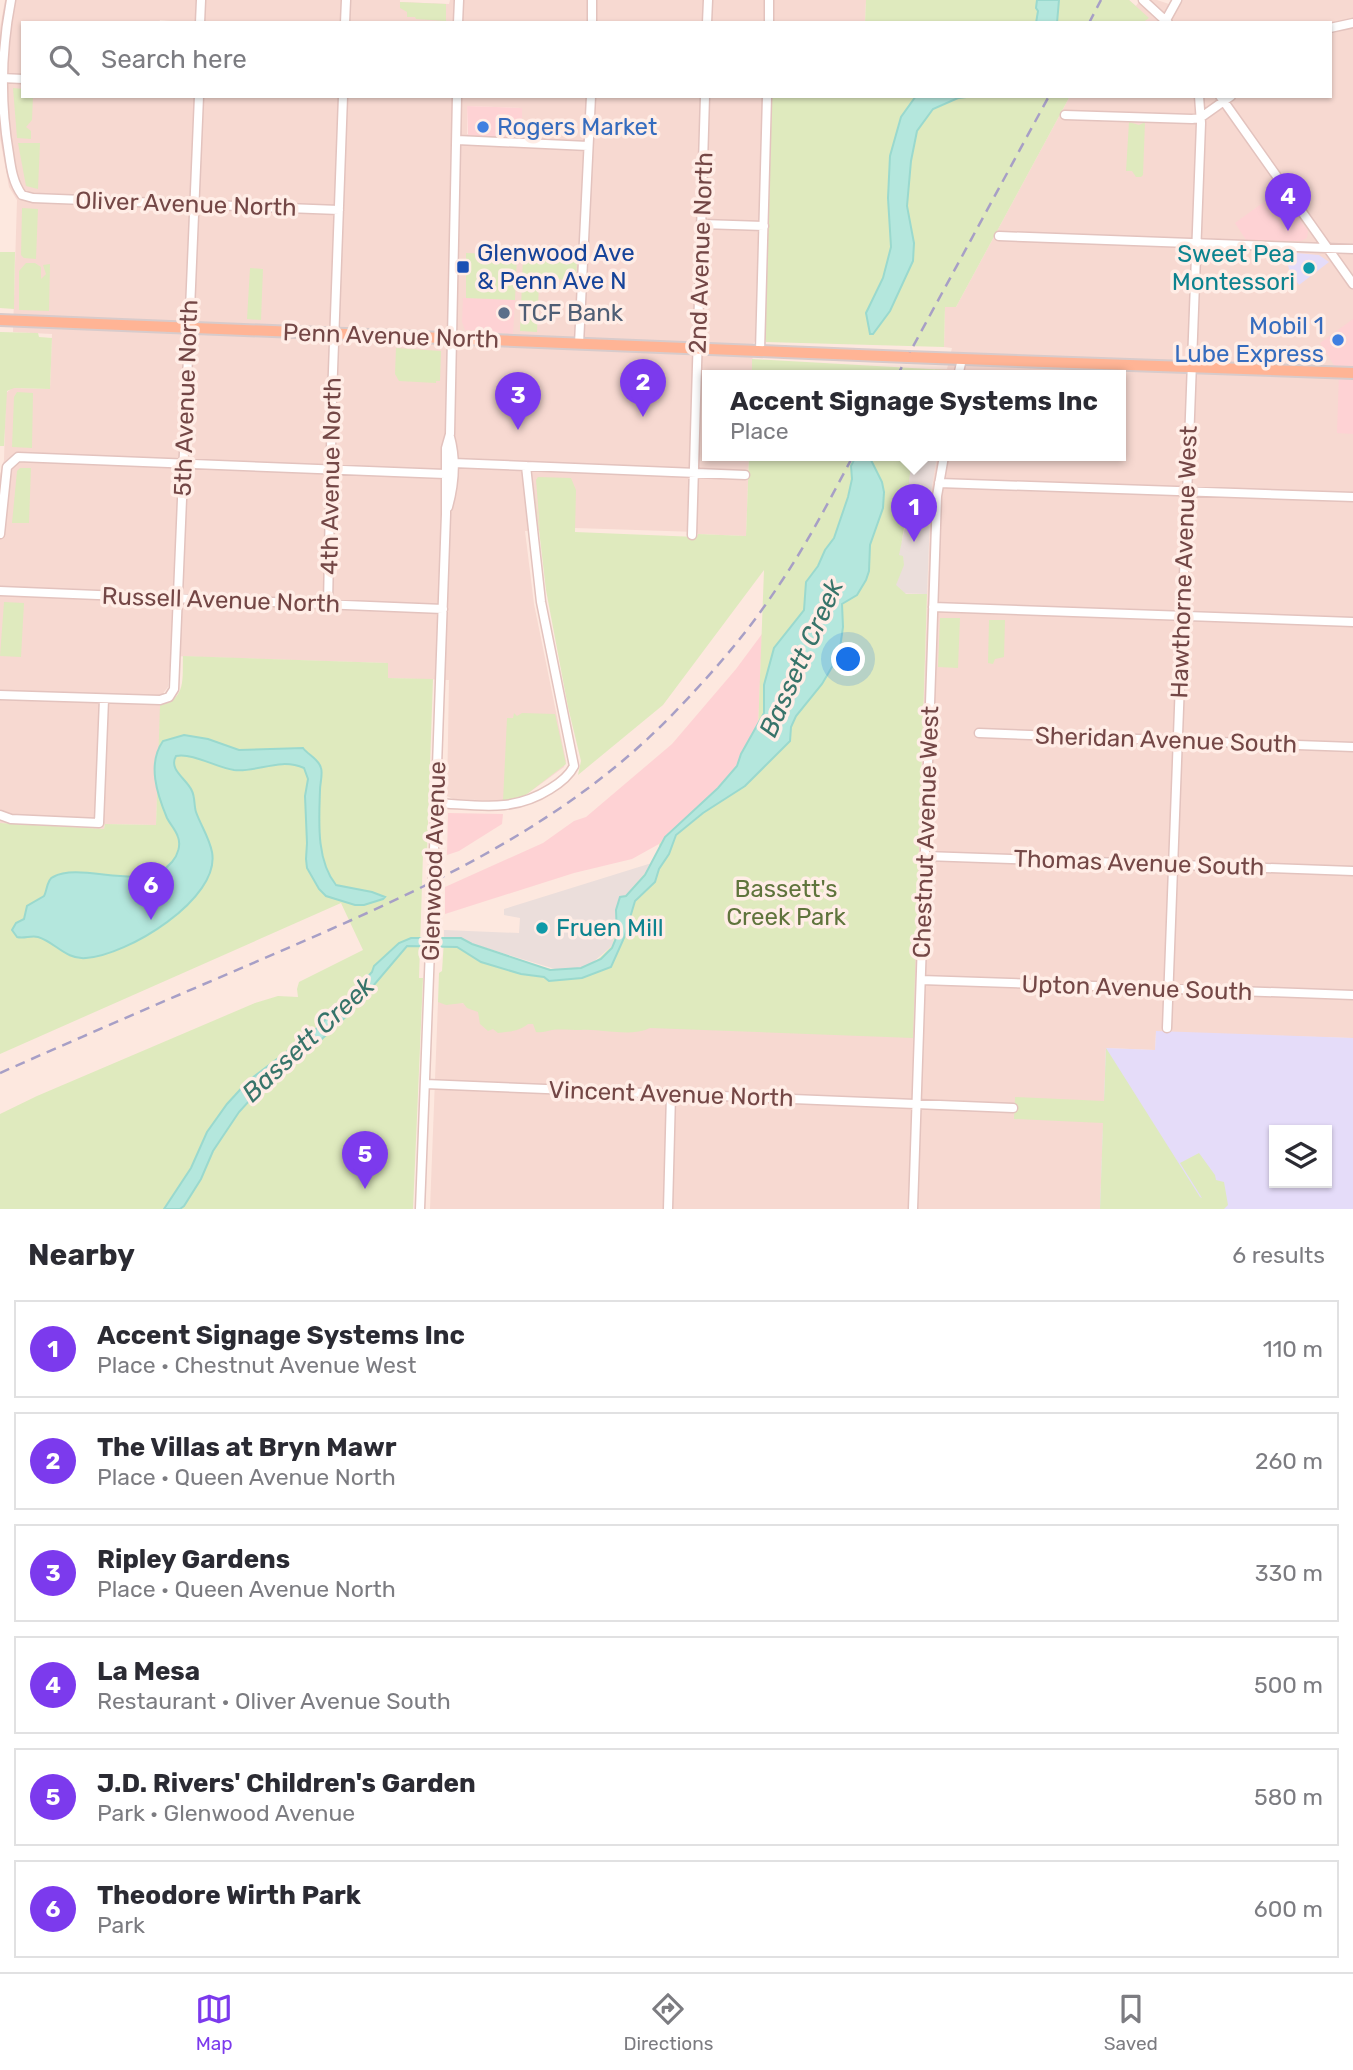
<!DOCTYPE html>
<html lang="en">
<head>
<meta charset="utf-8">
<style>
	body { margin:0; font-family:Rubik,sans-serif; background:#f7f7f7; color:#2b2b33 }
	.controls { position:absolute; right:21px; bottom:21px; display:grid; overflow:hidden; border-radius:0px; box-shadow:0 2px 5px #0004 }
	.controls button { width:63px; height:63px; display:grid; place-items:center; padding:0; border:0; border-bottom:2px solid #e1e1e2; background:#fff; color:#2b2b33; font:35px sans-serif }
	.you { position:absolute; left:849px; top:660px; width:24px; height:24px; margin:-18px; border:5px solid #fff; border-radius:50%; background:#1a73e8; box-shadow:0 0 0 10px #1a73e833 }
	.badge { display:grid; place-items:center; width:46px; height:46px; border-radius:50%; background:#7c3aed; color:#fff; font-size:23px; font-weight:700 }
	.pin { position:absolute; translate:-50% -58px; filter:drop-shadow(0 2px 4px #0008) }
	.pin::after { content:''; position:absolute; top:37px; width:24px; height:21px; background:inherit; clip-path:polygon(0 0,100% 0,50% 100%) }
	.popup { position:absolute; left:702px; top:370px; width:424px; height:91px; box-sizing:border-box; display:grid; place-content:center; border-radius:0px; background:#fff; filter:drop-shadow(0 2px 5px #0005); font-size:23px; white-space:nowrap; color:#7c7c81 }
	.popup b { font-size:26px; color:#2b2b33 }
	.popup::after { content:''; position:absolute; left:50%; top:100%; margin-left:-14px; border:14px solid transparent; border-top-color:#fff }
	.list { margin:0; padding:0; list-style:none }
	h2 { display:flex; justify-content:space-between; align-items:center; height:91px; margin:0; padding:0 28px; font-size:30px }
	h2 small { font-size:23px; font-weight:400; color:#7c7c81 }
	.list li { display:grid; grid-template-columns:46px 1fr auto; gap:21px; align-items:center; box-sizing:border-box; height:98px; margin:0 14px 14px; padding:0 14px; border:2px solid #e1e1e2; border-radius:0px }
	.list b { display:block; font-size:26px; white-space:nowrap }
	.list p { margin:0; font-size:23px; white-space:nowrap; color:#7c7c81 }
	.list em { font-size:23px; font-style:normal; color:#7c7c81 }
	.icon { flex:none; width:38px; height:38px; fill:none; stroke:currentColor; stroke-width:2; stroke-linecap:round; stroke-linejoin:round }
	.map { position:relative; flex:none; width:1353px; height:1209px; overflow:hidden }
	.search { position:absolute; background:#fff; box-shadow:0 2px 5px #0004; left:21px; right:21px; top:21px; height:77px; display:flex; align-items:center; gap:18px; box-sizing:border-box; padding:0 24px; border-radius:0px; color:#7c7c81; font-size:26px }
	.sheet { height:763px; background:#fff }
	nav { display:flex; justify-content:space-around; align-items:center; box-sizing:border-box; height:98px; border-top:2px solid #e1e1e2; background:#fff; font-size:19px; color:#7c7c81 }
	nav a { display:grid; justify-items:center; gap:4px }
	nav .on { color:#7c3aed }
	.map>svg:first-child { display:block }
	.residential { fill:#f7d9d1; fill-rule:evenodd }
	.commercial { fill:#fed2d4 }
	.industrial { fill:#ebdedb }
	.education { fill:#e5dcf9; fill-rule:evenodd }
	.green { fill:#dfeabe }
	.water { fill:#b4e7dd; stroke:#9ad9ce; stroke-width:2 }
	.lines { fill:none; stroke-linecap:round; stroke-linejoin:round }
	.minor-casing { stroke:#e3c3be; stroke-width:11 }
	.major-casing { stroke:#d8cbcb; stroke-width:14 }
	.minor { stroke:#fff; stroke-width:8 }
	.major { stroke:#ffb495; stroke-width:10 }
	.rail { stroke:#a79fc6; stroke-width:2.5; stroke-dasharray:10 7; stroke-linecap:butt }
	.minor-bridge-casing { stroke:#e3c3be; stroke-width:11; stroke-linecap:butt }
	.major-bridge-casing { stroke:#d8cbcb; stroke-width:14; stroke-linecap:butt }
	.minor-bridge { stroke:#fff; stroke-width:8 }
	.major-bridge { stroke:#ffb495; stroke-width:10 }
	.shop-dot { fill:#3f7fe0; stroke:#ffede6; stroke-width:2.5 }
	.transit-dot { fill:#1a4fb4; stroke:#ffede6; stroke-width:2.5 }
	.culture-dot { fill:#0f9aa8; stroke:#ffede6; stroke-width:2.5 }
	.service-dot { fill:#5c6f8a; stroke:#ffede6; stroke-width:2.5 }
	.labels { text-anchor:middle; stroke-width:7; stroke-linejoin:round; paint-order:stroke }
	.shop-label { font-size:24px; fill:#366cbe; stroke:#ffede6; text-anchor:start }
	.street-label { font-size:24px; fill:#744746; stroke:#ffede6 }
	.transit-label { font-size:24px; fill:#164399; stroke:#ffede6; text-anchor:start }
	.culture-label { font-size:24px; fill:#0d838f; stroke:#ffede6; text-anchor:end }
	.service-label { font-size:24px; fill:#4e5e75; stroke:#ffede6; text-anchor:start }
	.park-label { font-size:24px; fill:#5f743c; stroke:#ffede6 }
	.water-label { font-size:26px; font-style:italic; fill:#37746a; stroke:#ffede6 }
</style>
</head>
<body>
<div class="map">
<svg width="1353" height="1209" viewBox="0 0 1353 1209">
	<rect width="100%" height="100%" fill="#fde8df"/>
	<path class="residential" d="M5,0H400V2L449,4L450,0H866L865,23H194L160,20L159,23H23V96H763L755,341L753,344L752,376H708V456H749L746,536L698,534L697,532L575,528L525,531L534,604L566,761L564,767L523,797L503,801L453,799L447,796L449,680L388,678V663L171,656L168,687L161,696L156,825L105,824L104,829L0,823V475L4,460L6,393L12,388L50,389L52,334L13,332L17,200L9,187L0,138V28ZM467,106L522,108L521,139L467,134Z
		M1129,0L1136,6L1140,0H1157L1169,4L1171,0H1353V1038L1156,1032L1155,1050L1106,1048L1100,1209H430L438,1002L499,1005L912,1037L931,493L937,456H1120V376H935V369H947L952,348L944,347L945,307H956L1070,96H1330V23H1110Z"/>
	<path class="commercial" d="M467,106L522,108V139L468,136Z
		M1279,191L1308,231L1307,238L1301,241L1246,240L1235,223Z
		M463,298L515,300L513,334L465,330L462,322Z
		M1353,319V434L1337,433L1339,373L1320,343Z
		M762,634L758,730L741,766L659,844L632,859L574,873L445,914V887L543,843L574,821L586,817L672,744L736,669Z
		M448,813L503,814L502,824L459,851L447,855Z"/>
	<path class="industrial" d="M913,456H937L931,493L927,594L884,593L898,555L905,528L907,485Z
		M655,862L619,903L613,945L585,969H555L460,940H444V930L519,933L520,918L504,915V909Z"/>
	<path class="education" d="M1284,252L1319,255L1329,262L1299,285L1290,272Z
		M1156,1031L1353,1038V1209H1100L1106,1048L1155,1050ZM1274,1130H1327V1183H1274Z"/>
	<path class="green" d="M866,0H1129L1149,18L1142,23H865Z
		M400,2L446,4V21L416,19L415,17H407V12L400,8Z
		M13,88L23,89V96H33L32,120L26,127L31,131V139L17,138Z
		M772,96H1070L956,307H945L944,347L766,342L765,338Z
		M1129,122L1139,125L1145,122L1143,175L1141,177H1136L1132,171H1126Z
		M18,143H40L38,189L26,186Z
		M22,208L38,209L36,259L24,258L21,255Z
		M0,252H15L14,309L0,308Z
		M466,253L517,255L515,300L466,298Z
		M523,259L577,261L576,280L522,278Z
		M26,263H35L41,267V279L46,274L43,265L50,264L49,311L19,310V271Z
		M250,268L263,269L261,320L247,319Z
		M522,283H539L537,332L520,331Z
		M0,332L38,333L39,337L52,338L50,389L14,388L7,391L4,446H0Z
		M396,348L441,351L440,381H436V383L399,381L395,374Z
		M752,359L947,370L949,374L752,376Z
		M17,392L33,393L32,448L12,447L14,397Z
		M749,456H913C906,489 907,522 899,555L903,556L904,565L896,585L906,594H927L913,1038L650,1028C629,1038 602,1028 580,1030C571,1030 561,1029 552,1030C546,1031 543,1033 536,1032L533,1024H528C520,1031 508,1032 498,1033L493,1029L488,1031L480,1024L478,1012L467,1008L463,1003L446,1005L438,1002L439,973L442,971L444,940C487,940 540,979 583,969C593,966 605,952 613,945L619,903L660,856L659,844L741,766L758,730L764,570L663,705L578,775L581,761L568,707L546,590L533,478L540,531L536,480L538,477L571,478L576,490L575,532L697,537L698,534L746,536Z
		M20,468H31L29,523H12L17,471Z
		M4,602L24,603L21,657L0,656Z
		M940,618H960L958,668L938,667Z
		M989,620H1005L1004,657L995,659L993,664L988,663Z
		M183,656L388,663V678L433,679L427,852L423,854L419,978H423L413,1209H0V1114L37,1096L255,1003L278,996L298,997L297,989L299,982L363,950L341,903L0,1054V823L104,829L105,824L156,825L160,705C187,699 182,678 183,656Z
		M514,713L517,716L522,713L555,714L566,764L523,797L503,801L507,718H513Z
		M1106,1048L1200,1197L1202,1198L1180,1163L1199,1153L1215,1175L1216,1180L1224,1182L1228,1205L1224,1209H1100L1103,1123L1014,1119L1015,1097L1104,1101Z"/>
	<path class="water" d="M1037,0H1059L1057,23H1036L1038,11L1036,8Z
		M916,96H975L958,98L933,109L917,131L911,161L907,206L914,243L913,261L890,311L873,334H870L866,313L883,278L891,247L888,198L890,156L901,117Z
		M856,456H869L882,482L884,492L883,508L870,545L869,571L866,580L857,595L842,604L843,627L839,655L822,684L796,716L791,727L790,741L745,786L703,813L676,835L669,854L659,869L655,882L635,901L624,938L611,967L582,978L549,981L544,977L521,974L481,962L457,947L407,946L351,1012L310,1050L267,1081L239,1112L213,1151L201,1179L184,1206L180,1209H164L191,1168L207,1132L227,1104L248,1081L314,1031L358,987L372,972L374,966L399,943L411,938H461L472,944L550,970L581,968L601,959L612,948L617,936L616,910L620,897L626,896L645,875L665,837L718,788L737,766L741,754L764,713V685L774,648L804,610L806,582L818,566L825,550L834,538L848,497L852,479L851,466Z
		M184,735L208,739L239,750L303,748C308,755 319,759 321,768C323,774 320,783 320,790C319,821 316,860 336,885L372,892L385,897L383,899L364,905H355L326,896L319,889L307,868L306,859L307,843L305,796L308,779L304,768C279,757 257,773 234,770C215,767 194,753 176,756C168,770 187,779 192,791C195,797 194,806 196,812C201,826 209,837 212,852C221,899 126,956 86,958C66,960 55,942 38,937C31,935 24,939 17,937L12,930L16,923L24,919L27,906L44,896C47,891 47,879 53,877C82,861 146,894 172,862C178,855 181,845 178,837C176,830 170,824 167,818C157,794 147,764 163,741Z"/>
	<g class="lines">
		<defs>
			<path id="minor" d="M11,0C1,52 0,102 9,154C11,168 13,183 22,195L33,198L339,210
				M592,0V23
				M1143,0L1168,23
				M1166,20L1177,0
				M200,23L201,0
				M345,23L346,0
				M458,23L459,0
				M707,23L708,0
				M769,23V0
				M1330,28L1353,23
				M2,78L23,79
				M1220,96L1353,284
				M1065,115L1192,119L1200,118L1231,96
				M457,140L588,146
				M702,224L764,226
				M999,236L1353,249
				M579,344L591,96
				M760,351L767,96
				M958,376L962,359
				M453,463L745,475
				M939,483L1353,497
				M448,507C454,485 456,459 450,437
				M0,534L7,467L18,457L445,474
				M692,535L705,96
				M0,591L443,609
				M328,605L332,398L343,96
				M933,607L1353,622
				M0,695L160,700L169,697L174,689L199,96
				M979,733L1353,747
				M436,803C479,805 512,813 550,789C560,783 569,776 574,766L541,602L526,466
				M0,815L11,819L99,823L104,699
				M434,850L446,514V448L450,434L457,96
				M925,856L1353,871
				M921,980L1353,995
				M1167,1028L1201,123L1199,96
				M425,1084L1013,1108
				M420,1209L431,923
				M668,1209L671,1094
				M913,1209L937,496L944,456"/>
			<path id="major" d="M0,320L784,352
				M908,357L1353,373"/>
		</defs>
		<use href="#minor" class="minor-casing"/>
		<use href="#major" class="major-casing"/>
		<use href="#minor" class="minor"/>
		<use href="#major" class="major"/>
		<path class="rail" d="M1089,23L1101,0
			M897,376L1049,96
			M0,1073C88,1034 176,996 265,958C410,895 556,833 669,718C708,678 746,635 777,588C806,546 829,501 853,456"/>
		<defs>
			<path id="minor-bridge" d="M431,923L434,850"/>
			<path id="major-bridge" d="M784,352L908,357"/>
		</defs>
		<use href="#minor-bridge" class="minor-bridge-casing"/>
		<use href="#major-bridge" class="major-bridge-casing"/>
		<use href="#minor-bridge" class="minor-bridge"/>
		<use href="#major-bridge" class="major-bridge"/>
	</g>
	<g class="shop-dot">
		<circle cx="483" cy="127" r="7"/>
		<circle cx="1338" cy="340" r="7"/>
	</g>
	<rect class="transit-dot" x="456" y="260" width="14" height="14" rx="3.5"/>
	<g class="culture-dot">
		<circle cx="1309" cy="268" r="7"/>
		<circle cx="542" cy="928" r="7"/>
	</g>
	<circle class="service-dot" cx="504" cy="313" r="7"/>
	<g class="labels">
		<g class="shop-label">
			<text x="497" y="135">Rogers Market</text>
			<text x="1324" y="334" text-anchor="end">Mobil 1<tspan x="1324" dy="28">Lube Express</tspan></text>
		</g>
		<g class="street-label">
			<text transform="translate(186 204) rotate(2)" y="8">Oliver Avenue North</text>
			<text transform="translate(701 253) rotate(-88)" y="8">2nd Avenue North</text>
			<text transform="translate(391 336) rotate(2)" y="8">Penn Avenue North</text>
			<text transform="translate(186 398) rotate(-88)" y="8">5th Avenue North</text>
			<text transform="translate(331 476) rotate(-89)" y="8">4th Avenue North</text>
			<text transform="translate(1184 562) rotate(-88)" y="8">Hawthorne Avenue West</text>
			<text transform="translate(221 600) rotate(2)" y="8">Russell Avenue North</text>
			<text transform="translate(1166 740) rotate(2)" y="8">Sheridan Avenue South</text>
			<text transform="translate(926 832) rotate(-88)" y="8">Chestnut Avenue West</text>
			<text transform="translate(434 861) rotate(-88)" y="8">Glenwood Avenue</text>
			<text transform="translate(1139 863) rotate(2)" y="8">Thomas Avenue South</text>
			<text transform="translate(1137 988) rotate(2)" y="8">Upton Avenue South</text>
			<text transform="translate(671 1094) rotate(2)" y="8">Vincent Avenue North</text>
		</g>
		<g class="transit-label">
			<text x="477" y="261">Glenwood Ave<tspan x="477" dy="28">&amp; Penn Ave N</tspan></text>
		</g>
		<g class="culture-label">
			<text x="1295" y="262">Sweet Pea<tspan x="1295" dy="28">Montessori</tspan></text>
			<text x="556" y="936" text-anchor="start">Fruen Mill</text>
		</g>
		<g class="service-label">
			<text x="518" y="321">TCF Bank</text>
		</g>
		<g class="park-label">
			<text x="786" y="897">Bassett's<tspan x="786" dy="28">Creek Park</tspan></text>
		</g>
		<g class="water-label">
			<text transform="translate(801 658) rotate(-66)" y="9">Bassett Creek</text>
			<text transform="translate(308 1039) rotate(-43)" y="9">Bassett Creek</text>
		</g>
	</g>
</svg>
<div class="controls">
<button><svg class="icon" aria-label="layers" viewBox="0 0 24 24"><path d="M12 4l9 5-9 5-9-5zM3 14l9 5 9-5"/></svg></button>
</div>
<div class="you"></div>
<div class="pin badge" style="left:914px;top:542px">1</div>
<div class="popup"><b>Accent Signage Systems Inc</b>Place</div>
<div class="pin badge" style="left:643px;top:417px">2</div>
<div class="pin badge" style="left:518px;top:430px">3</div>
<div class="pin badge" style="left:1288px;top:231px">4</div>
<div class="pin badge" style="left:365px;top:1189px">5</div>
<div class="pin badge" style="left:151px;top:920px">6</div>
<div class="search"><svg class="icon" aria-label="search" viewBox="0 0 24 24"><circle cx="10" cy="10" r="6"/><path d="M15 15l6 6"/></svg>Search here</div>
</div>
<section class="sheet">
<h2>Nearby<small>6 results</small></h2>
<ul class="list">
<li><span class="badge">1</span><div><b>Accent Signage Systems Inc</b><p>Place · Chestnut Avenue West</p></div><em>110 m</em></li>
<li><span class="badge">2</span><div><b>The Villas at Bryn Mawr</b><p>Place · Queen Avenue North</p></div><em>260 m</em></li>
<li><span class="badge">3</span><div><b>Ripley Gardens</b><p>Place · Queen Avenue North</p></div><em>330 m</em></li>
<li><span class="badge">4</span><div><b>La Mesa</b><p>Restaurant · Oliver Avenue South</p></div><em>500 m</em></li>
<li><span class="badge">5</span><div><b>J.D. Rivers' Children's Garden</b><p>Park · Glenwood Avenue</p></div><em>580 m</em></li>
<li><span class="badge">6</span><div><b>Theodore Wirth Park</b><p>Park</p></div><em>600 m</em></li>
</ul>
</section>
<nav>
<a class="on"><svg class="icon" aria-label="map" viewBox="0 0 24 24"><path d="M3 6l6-2 6 2 6-2v14l-6 2-6-2-6 2zM9 4v14M15 6v14"/></svg>Map</a>
<a><svg class="icon" aria-label="directions" viewBox="0 0 24 24"><path d="M12 3l9 9-9 9-9-9zM9 14v-3h6M13 9l2 2-2 2"/></svg>Directions</a>
<a><svg class="icon" aria-label="saved" viewBox="0 0 24 24"><path d="M7 4h10v16l-5-4-5 4z"/></svg>Saved</a>
</nav>
</body>
</html>
